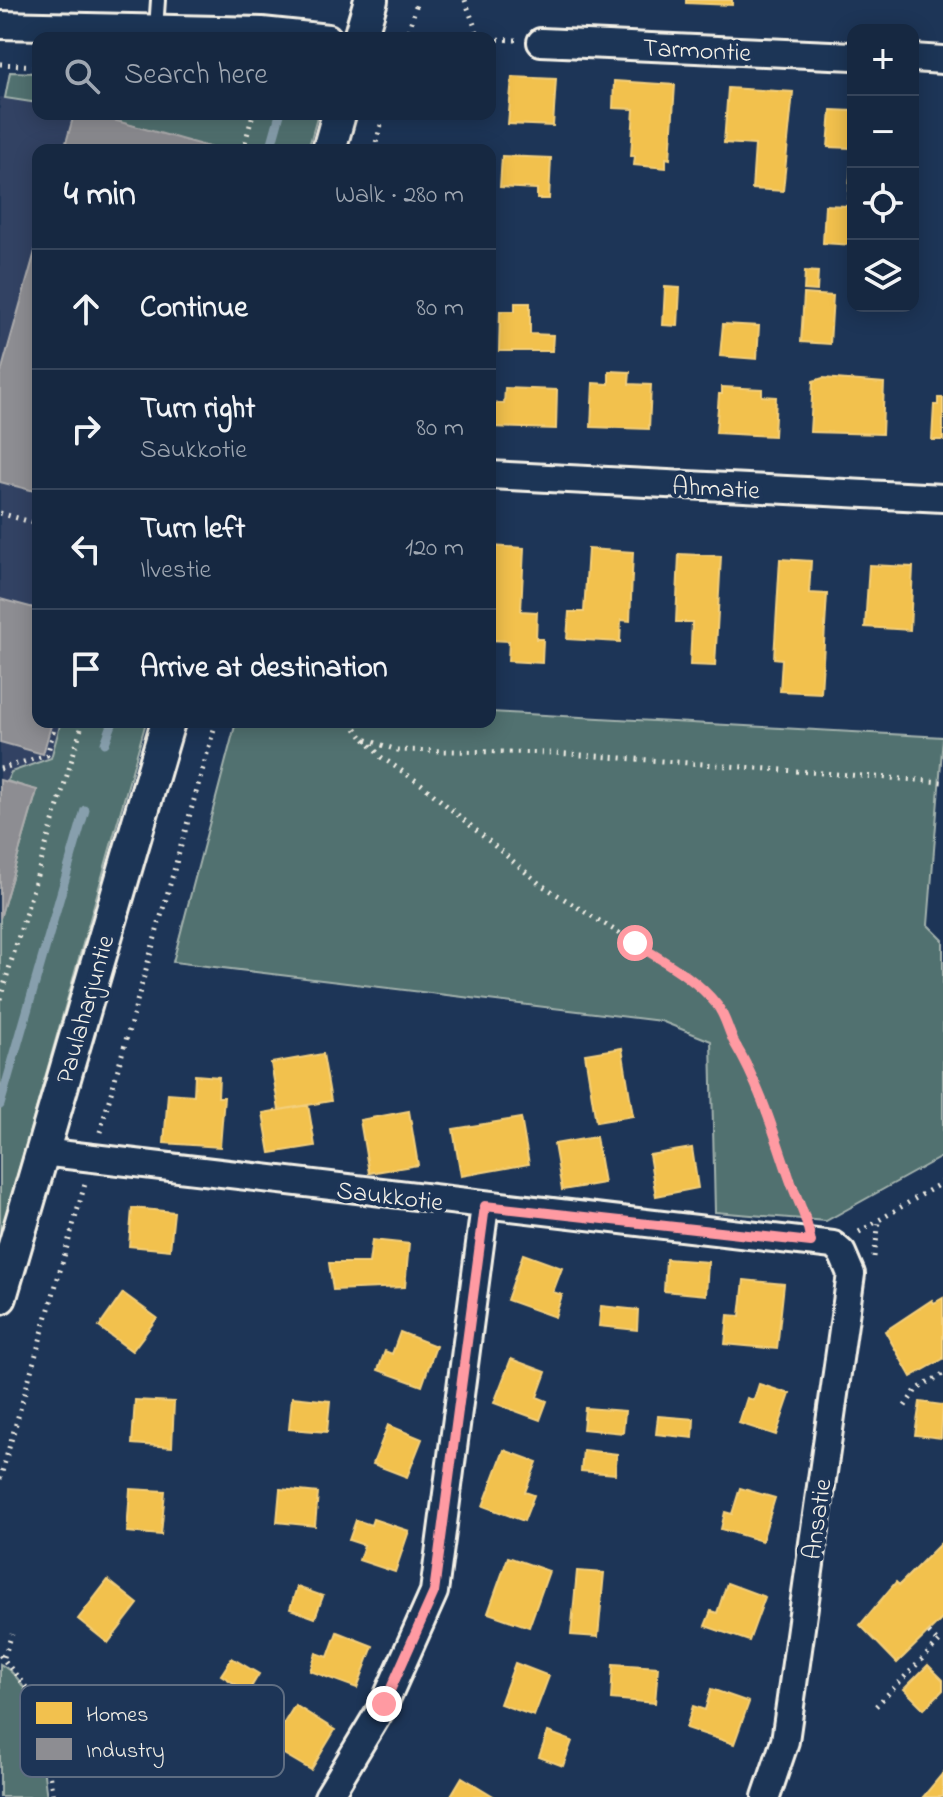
<!DOCTYPE html>
<html lang="en">
<head>
<meta charset="utf-8">
<style>
	body { margin:0; font-family:"Indie Flower",sans-serif; background:#1f3048; color:#f1f3f6 }
	.controls { position:absolute; right:24px; top:24px; display:grid; overflow:hidden; border-radius:16px; box-shadow:0 4px 20px #0003 }
	.controls button { width:72px; height:72px; display:grid; place-items:center; padding:0; border:0; border-bottom:2px solid #35445a; background:#162841; color:#f1f3f6; font:40px sans-serif }
	.stop { position:absolute; width:24px; height:24px; margin:-18px; border:6px solid #ff9aa2; border-radius:50%; background:#fff }
	.stop.end { background:#ff9aa2; border-color:#fff; box-shadow:0 2px 8px #0008 }
	.list { margin:0; padding:0; list-style:none }
	h2 { display:flex; justify-content:space-between; align-items:center; height:104px; margin:0; padding:0 32px; font-size:34px }
	h2 small { font-size:26px; font-weight:400; color:#9ea6b1 }
	.list li { display:grid; grid-template-columns:52px 1fr auto; gap:24px; align-items:center; box-sizing:border-box; height:120px; padding:0 32px; border-top:2px solid #35445a }
	.list b { display:block; font-size:30px; white-space:nowrap }
	.list p { margin:0; font-size:26px; white-space:nowrap; color:#9ea6b1 }
	.list em { font-size:26px; font-style:normal; color:#9ea6b1 }
	.icon { flex:none; width:44px; height:44px; fill:none; stroke:currentColor; stroke-width:2; stroke-linecap:round; stroke-linejoin:round }
	.map { position:relative; flex:none; width:943px; height:1797px; overflow:hidden }
	.search { position:absolute; background:#162841; box-shadow:0 4px 20px #0003; left:32px; top:32px; width:464px; height:88px; display:flex; align-items:center; gap:20px; box-sizing:border-box; padding:0 28px; border-radius:16px; color:#9ea6b1; font-size:30px }
	.panel { position:absolute; background:#162841; box-shadow:0 4px 20px #0003; left:32px; top:144px; width:464px; height:584px; border-radius:16px }
	.map>svg:first-child { display:block }
	.built { fill:#304264 }
	.green { fill:#517170; stroke:#a2b1ac; stroke-width:2 }
	.homes { fill:#f2c14e; stroke:#f3cf7c; stroke-width:2 }
	.industry { fill:#8d8d92; stroke:#acabac; stroke-width:2 }
	.lines { fill:none; stroke-linecap:round; stroke-linejoin:round }
	.stream { stroke:#879fad; stroke-width:9 }
	.service-casing { stroke:#f4f1e8; stroke-width:18 }
	.minor-casing { stroke:#f4f1e8; stroke-width:32 }
	.tertiary-casing { stroke:#f4f1e8; stroke-width:38 }
	.path { stroke:#f4f1e8; stroke-width:5; stroke-dasharray:2 6; stroke-linecap:butt }
	.service { stroke:#1d3557; stroke-width:12 }
	.minor { stroke:#1d3557; stroke-width:26 }
	.tertiary { stroke:#1d3557; stroke-width:32 }
	.route { stroke:#ff9aa2; stroke-width:10 }
	.labels { text-anchor:middle; stroke-width:8; stroke-linejoin:round; paint-order:stroke }
	.street-label { font-size:26px; fill:#f4f1e8; stroke:#1d3557 }
	.key { fill:#1d3557; stroke:#5e6d82; stroke-width:2 }
	.key-label { font-size:22px; fill:#f4f1e8 }
</style>
</head>
<body>
<div class="map">
<svg width="943" height="1797" viewBox="0 0 943 1797">
	<rect width="100%" height="100%" fill="#1d3557"/>
	<filter id="ink" filterUnits="userSpaceOnUse"><feTurbulence type="fractalNoise" baseFrequency=".0125" numOctaves="2"/><feDisplacementMap in="SourceGraphic" scale="16" xChannelSelector="R" yChannelSelector="G"/><feConvolveMatrix kernelMatrix="1 2 1 2 8 2 1 2 1" color-interpolation-filters="sRGB"/></filter>
	<g filter="url(#ink)">
		<path class="built" d="M0,97L38,99V114H229L219,150H38V722H61L0,924Z"/>
		<path class="green" d="M10,72L38,73V103L5,98Z
			M92,114H318L308,150H215Z
			M490,712L943,737L928,925L943,940V1156L826,1221L715,1212L711,1041L661,1021L173,962L236,722H490Z
			M61,722H146L0,1236V918L37,791L7,781L11,772L51,758Z
			M0,1664C42,1686 40,1755 47,1797H0Z"/>
		<path class="homes" d="M686,0H732V5L686,3Z
			M512,77L556,79L553,126L508,124Z
			M614,81L675,85L670,159L666,158V168L634,165L635,156H631L634,109L613,108Z
			M728,88L793,92L783,191L752,189L755,145L724,143Z
			M831,110L853,111V245L823,243L825,205L848,206L852,148L828,147Z
			M502,156L551,158L549,199H537V189L500,187Z
			M805,271L818,272L817,291L804,290Z
			M665,287L680,288L678,326L663,325Z
			M804,294L833,296L830,344L801,342Z
			M515,303H530V334L553,335L552,351H499L500,311H515Z
			M723,324L759,326L757,359L720,356Z
			M609,371L630,372L629,384L651,385L649,429L591,427L593,383L609,384Z
			M823,378L884,383L882,434L810,432L813,381Z
			M722,387L762,389V396L776,397L774,436L716,433L719,394H722Z
			M505,388L557,390L556,429L490,427V403L504,404Z
			M938,398H943V440H932L934,405H938Z
			M490,546L524,548L521,611L537,612L536,639H543L542,663L508,661L509,641L490,640Z
			M588,549L633,552L630,621L621,620L620,642L567,639L569,612H584Z
			M679,554L721,556L715,666L690,665L692,622H676Z
			M780,559L811,561L809,593L827,594L821,693L780,691L782,659L774,658Z
			M869,565L913,567L910,630L865,627Z
			M622,1048L633,1116L596,1122L585,1054Z
			M323,1054L331,1101L279,1110L271,1063Z
			M195,1075L219,1077L218,1097H224L220,1147L164,1143L168,1093L194,1095Z
			M308,1105L315,1146L270,1153L263,1113Z
			M409,1111L418,1165L369,1173L360,1120Z
			M521,1118L529,1164L461,1176L453,1129Z
			M596,1137L604,1183L562,1190L554,1144Z
			M692,1148L698,1188L656,1196L649,1155Z
			M132,1208L174,1212L170,1250L129,1246Z
			M372,1240L409,1244L405,1287L333,1290L329,1263H369Z
			M523,1254L562,1268L553,1292L562,1295L555,1317L507,1300Z
			M666,1259L708,1262L706,1295L664,1291Z
			M744,1280L784,1284L777,1349L725,1344L728,1315L740,1316Z
			M123,1293L157,1318L132,1351L99,1327Z
			M943,1298V1359L911,1377L885,1331L932,1300L934,1303Z
			M601,1306L638,1310L637,1330L599,1326Z
			M400,1332L436,1346L422,1386L378,1370L385,1351L392,1354Z
			M511,1359L546,1372L537,1397L547,1401L540,1420L494,1403Z
			M759,1384L790,1394L776,1435L739,1423L747,1398L754,1400Z
			M292,1397L330,1401L327,1432L289,1429Z
			M135,1400L174,1402L172,1447L132,1444Z
			M920,1402L943,1405L941,1438L915,1435Z
			M585,1408L625,1411L623,1433L583,1429Z
			M658,1416L694,1419L693,1438L656,1434Z
			M388,1425L422,1439L407,1477L373,1464Z
			M504,1450L537,1462L525,1492L534,1495L524,1521L483,1506Z
			M583,1450L617,1454L615,1474L581,1471Z
			M740,1488L775,1498L762,1541L721,1529L725,1512L732,1514Z
			M130,1489L165,1491L161,1535L127,1532Z
			M280,1489L318,1493L315,1526L277,1522Z
			M373,1519L409,1531L395,1572L359,1560L364,1545L349,1540L356,1520L371,1525Z
			M943,1541V1618L897,1663L860,1625L896,1582L899,1585Z
			M508,1557L549,1571L529,1627L488,1613Z
			M577,1571L604,1573L598,1637L571,1635Z
			M108,1580L138,1604L108,1643L78,1619Z
			M727,1583L765,1597L749,1641L705,1626L711,1611L717,1613Z
			M297,1587L323,1596L315,1618L290,1609Z
			M337,1632L373,1646L357,1688L310,1671L316,1653L328,1657Z
			M232,1658L259,1674L248,1692L221,1675Z
			M515,1663L549,1676L534,1716L500,1704Z
			M613,1664L658,1667L655,1703L611,1699Z
			M928,1665L943,1680V1690L924,1709L904,1689Z
			M711,1689L749,1702L734,1744L686,1728L693,1706L705,1710Z
			M295,1705L335,1730L311,1770L270,1746Z
			M548,1732L572,1741L563,1766L539,1757Z
			M943,1773V1797H923Z
			M462,1777L495,1797H450Z"/>
		<path class="industry" d="M74,114H92L216,149L64,150Z
			M38,241V492L0,482V376Z
			M0,599L38,609V722H52L43,754L0,742Z
			M0,780L37,790L0,918Z"/>
		<g class="lines">
			<path class="stream" d="M270,150L280,114
				M105,743L113,722
				M0,1105L85,810"/>
			<defs>
				<path id="service" d="M156,29L158,0"/>
				<path id="minor" d="M0,25L262,31L328,38
					M541,42L853,56
					M913,58L943,60
					M490,475L943,498
					M42,1152L833,1245L842,1253L851,1274L785,1741L766,1797
					M328,1797L384,1704L434,1592L485,1206"/>
				<path id="tertiary" d="M360,38L371,0
					M329,150L339,114
					M0,1297L168,722"/>
			</defs>
			<use href="#service" class="service-casing"/>
			<use href="#minor" class="minor-casing"/>
			<use href="#tertiary" class="tertiary-casing"/>
			<path class="path" d="M465,0L479,38
				M406,38L418,0
				M490,39L517,40
				M0,64L38,66
				M243,150L253,114
				M374,150L384,114
				M0,513L38,524
				M351,722L364,739L397,750L555,753L943,782
				M365,739L381,757L421,784L540,884L685,974L710,997L725,1019L741,1052L807,1217
				M0,769L47,755L56,722
				M0,999L83,722
				M100,1132L216,722
				M859,1232L943,1182
				M874,1257L879,1222
				M905,1406L916,1390L943,1374
				M0,1479L85,1184
				M929,1633L938,1642
				M0,1655L37,1701L53,1797
				M4,1657L12,1634
				M876,1706L943,1638"/>
			<use href="#service" class="service"/>
			<use href="#minor" class="minor"/>
			<use href="#tertiary" class="tertiary"/>
		</g>
	</g>
	<g class="lines" filter="url(#ink)">
		<path class="route" d="M384,1704L434,1592L485,1206L811,1242C806,1213 797,1201 788,1174C773,1130 759,1084 735,1044C728,1031 726,1017 717,1005C696,978 663,961 635,943"/>
	</g>
	<g class="labels">
		<g class="street-label">
			<text transform="translate(697 49) rotate(3)" y="9">Tarmontie</text>
			<text transform="translate(716 487) rotate(3)" y="9">Ahmatie</text>
			<text transform="translate(84 1009) rotate(-74)" y="9">Paulaharjuntie</text>
			<text transform="translate(390 1195) rotate(7)" y="9">Saukkotie</text>
			<text transform="translate(816 1519) rotate(-82)" y="9">Ansatie</text>
		</g>
	</g>
	<rect x="20" y="1685" width="264" height="92" rx="12" class="key"/>
	<rect x="36" y="1702" width="36" height="22" fill="#f2c14e"/>
	<rect x="36" y="1738" width="36" height="22" fill="#8d8d92"/>
	<g class="key-label">
		<text x="86" y="1721">Homes</text>
		<text x="86" y="1757">Industry</text>
	</g>
</svg>
<div class="controls">
<button>+</button>
<button>−</button>
<button><svg class="icon" aria-label="locate" viewBox="0 0 24 24"><circle cx="12" cy="12" r="6"/><path d="M12 2v4M12 18v4M2 12h4M18 12h4"/></svg></button>
<button><svg class="icon" aria-label="layers" viewBox="0 0 24 24"><path d="M12 4l9 5-9 5-9-5zM3 14l9 5 9-5"/></svg></button>
</div>
<div class="stop" style="left:635px;top:943px"></div>
<div class="stop end" style="left:384px;top:1704px"></div>
<div class="search"><svg class="icon" aria-label="search" viewBox="0 0 24 24"><circle cx="10" cy="10" r="6"/><path d="M15 15l6 6"/></svg>Search here</div>
<section class="panel">
<h2>4 min<small>Walk · 280 m</small></h2>
<ul class="list">
<li><svg class="icon" aria-label="ahead" viewBox="0 0 24 24"><path d="M12 20V5M6 11l6-6 6 6"/></svg><div><b>Continue</b></div><em>80 m</em></li>
<li><svg class="icon" aria-label="right" viewBox="0 0 24 24"><path d="M7 20v-9h11M14 6l5 5-5 5"/></svg><div><b>Turn right</b><p>Saukkotie</p></div><em>80 m</em></li>
<li><svg class="icon" aria-label="left" viewBox="0 0 24 24"><path d="M17 20v-9H6M10 6l-5 5 5 5"/></svg><div><b>Turn left</b><p>Ilvestie</p></div><em>120 m</em></li>
<li><svg class="icon" aria-label="arrive" viewBox="0 0 24 24"><path d="M6 21V4h12l-3 4 3 4H6"/></svg><div><b>Arrive at destination</b></div></li>
</ul>
</section>
</div>
</body>
</html>
